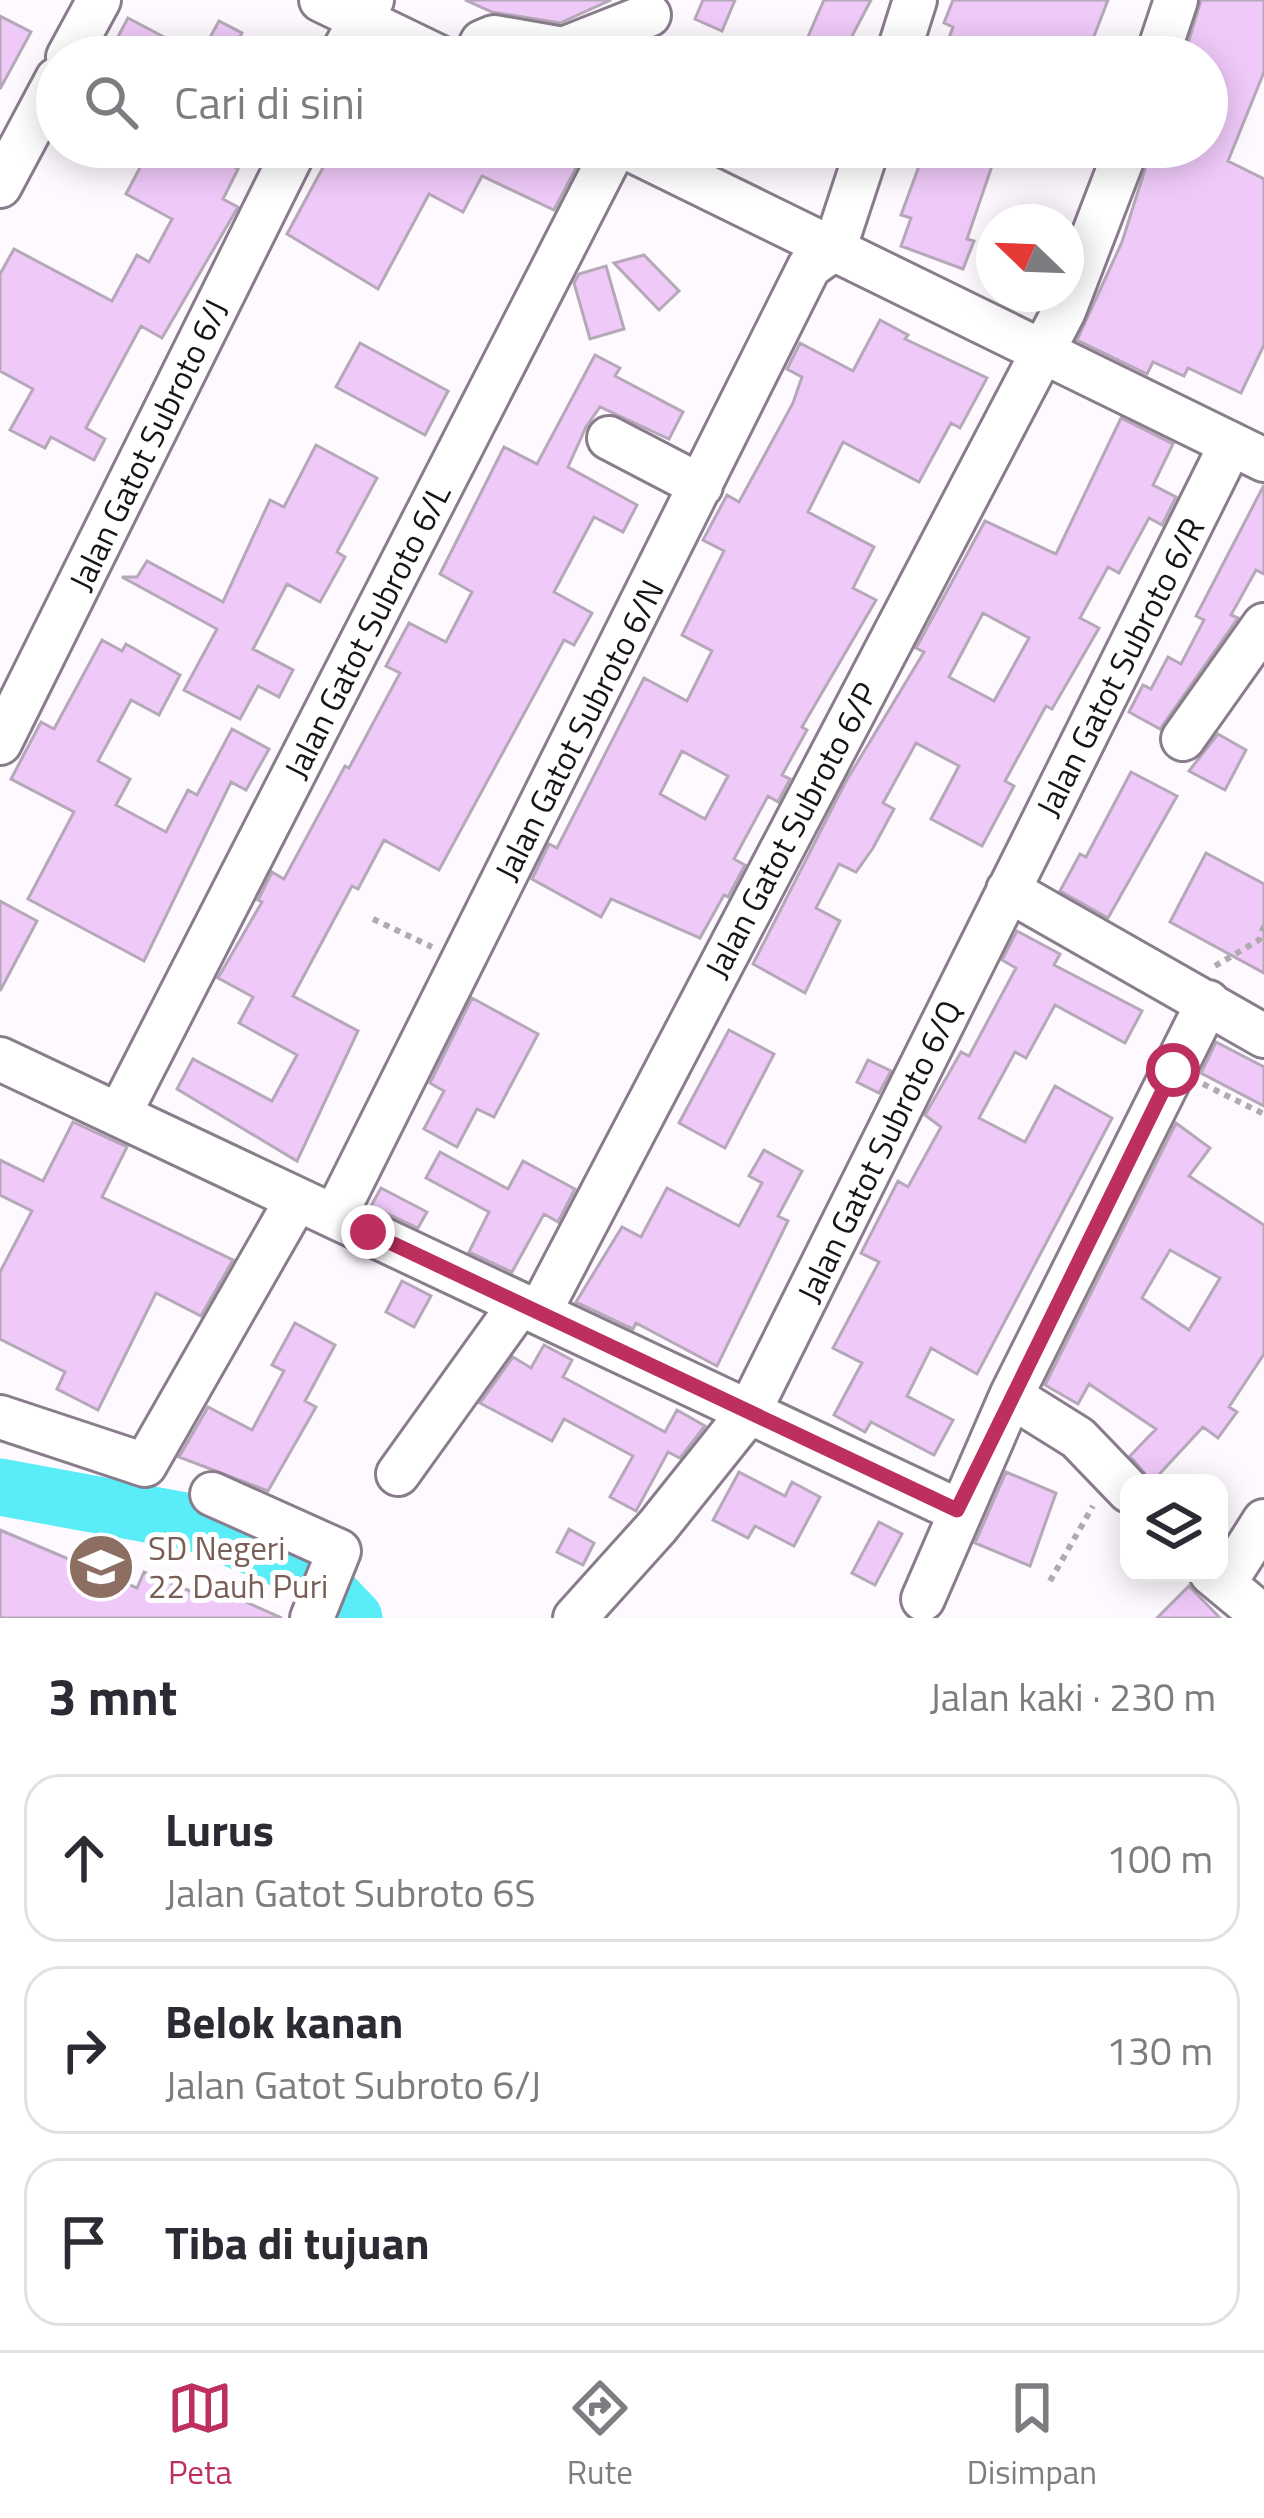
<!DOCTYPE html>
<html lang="id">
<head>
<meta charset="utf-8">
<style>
	body { margin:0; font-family:"Titillium Web",sans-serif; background:#f7f7f7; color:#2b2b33 }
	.controls { position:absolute; right:36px; bottom:36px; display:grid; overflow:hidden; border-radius:24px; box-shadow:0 6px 30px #0003 }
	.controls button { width:108px; height:108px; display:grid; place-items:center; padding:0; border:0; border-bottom:3px solid #e1e1e2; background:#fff; color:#2b2b33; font:60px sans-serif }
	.compass { position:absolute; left:976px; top:204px; width:108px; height:108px; border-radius:50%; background:#fff; box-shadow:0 6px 30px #0003; rotate:293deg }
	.stop { position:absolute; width:36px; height:36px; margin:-27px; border:9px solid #bd2f5c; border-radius:50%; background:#fff }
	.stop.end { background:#bd2f5c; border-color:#fff; box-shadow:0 3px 12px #0008 }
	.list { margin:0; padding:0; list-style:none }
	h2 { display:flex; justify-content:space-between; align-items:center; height:156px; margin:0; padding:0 48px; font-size:51px }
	h2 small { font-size:39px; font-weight:400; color:#7c7c81 }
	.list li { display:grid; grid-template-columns:78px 1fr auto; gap:36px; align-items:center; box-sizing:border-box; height:168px; margin:0 24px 24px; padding:0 24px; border:3px solid #e1e1e2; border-radius:36px }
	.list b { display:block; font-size:45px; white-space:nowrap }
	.list p { margin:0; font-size:39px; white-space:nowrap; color:#7c7c81 }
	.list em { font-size:39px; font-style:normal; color:#7c7c81 }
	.icon { flex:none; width:66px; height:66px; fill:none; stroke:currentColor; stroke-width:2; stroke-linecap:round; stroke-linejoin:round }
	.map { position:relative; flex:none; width:1264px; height:1618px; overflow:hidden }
	.search { position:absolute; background:#fff; box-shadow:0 6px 30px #0003; left:36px; right:36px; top:36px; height:132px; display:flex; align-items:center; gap:30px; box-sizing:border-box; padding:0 42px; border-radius:66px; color:#7c7c81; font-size:45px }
	.sheet { height:732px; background:#fff }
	nav { display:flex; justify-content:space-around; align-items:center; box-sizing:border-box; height:168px; border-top:3px solid #e1e1e2; background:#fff; font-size:33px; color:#7c7c81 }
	nav a { display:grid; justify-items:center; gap:6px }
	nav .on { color:#bd2f5c }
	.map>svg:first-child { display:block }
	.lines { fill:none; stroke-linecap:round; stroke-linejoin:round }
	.river { stroke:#58edf7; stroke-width:57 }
	.building { fill:#efcaf9; stroke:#b5a8b8; stroke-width:3; fill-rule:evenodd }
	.minor-casing { stroke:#897d8c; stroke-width:48 }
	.path { stroke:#afaab0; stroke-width:6; stroke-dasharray:6 6; stroke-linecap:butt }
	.minor { stroke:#fff; stroke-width:42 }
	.route { stroke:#bd2f5c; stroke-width:15 }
	.labels { text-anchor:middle; stroke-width:10; stroke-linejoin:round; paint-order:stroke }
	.street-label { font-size:33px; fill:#181319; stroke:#fff }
	.education-label { font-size:33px; fill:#785e54; stroke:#fff; text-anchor:start }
</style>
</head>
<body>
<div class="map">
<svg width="1264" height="1618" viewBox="0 0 1264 1618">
	<rect width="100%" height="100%" fill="#fef8ff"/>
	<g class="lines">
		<path class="river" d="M0,1487L196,1523L308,1570L354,1618"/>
	</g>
	<path class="building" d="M465,0H611L560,23L492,12Z
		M703,0H735L722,31L695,19Z
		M824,0H871L841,57H819L803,48Z
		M953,0H1108L1086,57H942L953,27L944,23Z
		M1201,0H1264V72L1228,161L1264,179V345L1241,393L1188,368L1184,376L1153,362L1147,374L1077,340L1122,242L1152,147H1207V118L1222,85L1207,78V57H1184Z
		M0,16L31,32L0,89Z
		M128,18L200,56L219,21L242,33L229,57H107Z
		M151,147H198L238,169L223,199L238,207L162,338L141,326L86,428L105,439L94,460L51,437L45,448L10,430L33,389L0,371V274L14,249L112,301L137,255L149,262L172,219L126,194Z
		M334,147H536L577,166L554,210L482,176L463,212L429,194L378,289L287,234Z
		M926,147H974L971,156L993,163L967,239L974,241L963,269L901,246L911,218L901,215Z
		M644,255L679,291L659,310L614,263Z
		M606,266L624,329L590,339L574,283L579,274Z
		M880,320L908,335L905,339L987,378L960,428L951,423L919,482L843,442L808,512L874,547L853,588L876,600L802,727L807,730L782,775L790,779L778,802L768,796L734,859L745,865L728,897L724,895L700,938L611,899L601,917L532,879L549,844L557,848L644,678L687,701L712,651L682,635L724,551L703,540L727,495L739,502L793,403L802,377L787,369L800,343L853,371ZM682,751L728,776L705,819L660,794Z
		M360,343L448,391L425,435L336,387Z
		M595,355L620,368L615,376L683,412L669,439L600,407L586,427L568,467L637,505L623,532L594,517L554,592L592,613L574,645L564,640L439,870L384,840L358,889L352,886L293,996L358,1031L297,1161L177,1089L193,1059L272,1101L297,1055L239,1023L253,997L218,978L262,902L258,900L272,872L284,879L345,766L349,768L400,673L386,666L409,623L446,642L472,592L440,574L504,447L537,464Z
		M1121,418L1173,444L1153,485L1176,497L1162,525L1149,518L1119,573L1108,567L1080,618L1099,628L1052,709L1046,706L1005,781L1014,786L982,846L931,819L959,766L916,743L883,803L894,809L873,848L856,872L839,864L816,908L840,921L805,993L753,964L845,783L924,652L916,648L985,521L1056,554ZM983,613L1029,638L994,701L949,677Z
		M316,445L377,478L337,552L345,557L320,602L287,584L253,649L293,670L279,697L258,686L240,719L184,690L217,629L122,577H137L147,561L223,602L270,500L284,507Z
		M1264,485V574L1256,570L1231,615L1238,618L1160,729L1129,712L1143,685L1151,689L1168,657L1181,664L1204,620L1196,616Z
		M102,640L122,651L126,644L180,675L159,715L131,700L98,761L130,779L116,805L166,832L188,790L197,795L232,729L269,749L246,790L231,782L144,961L28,899L74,812L11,779L41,722L54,729Z
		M1218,734L1246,750L1225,790L1189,771Z
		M1131,772L1177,796L1108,918L1060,891L1080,854L1086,857Z
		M1206,853L1264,884V973L1170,922Z
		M0,901L37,921L0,991Z
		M1017,931L1060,954L1054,965L1142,1011L1125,1043L1055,1005L1026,1058L1015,1052L979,1118L1025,1142L1055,1086L1112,1118L977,1374L931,1348L907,1396L953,1420L934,1455L871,1422L865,1432L834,1415L862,1363L833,1348L879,1262L861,1253L898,1181L908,1187L941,1127L925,1115L961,1052L969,1056L1016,968L1002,960Z
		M472,998L538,1034L494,1117L477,1109L457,1147L424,1129L444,1091L430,1083Z
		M729,1030L774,1054L725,1148L679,1123Z
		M1216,1042L1264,1067V1106L1201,1073Z
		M868,1060L891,1071L879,1093L857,1082Z
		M73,1122L127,1147L102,1197L233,1260L201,1316L156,1293L98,1410L57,1389L65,1372L0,1339V1272L32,1211L0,1195V1160L43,1181Z
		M1176,1123L1210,1148L1189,1176L1264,1225V1354L1229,1407L1237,1412L1218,1438L1203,1427L1152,1482L1130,1456L1156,1429L1089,1384L1078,1404L1045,1385ZM1170,1250L1220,1278L1189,1330L1142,1298Z
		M764,1150L802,1171L778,1216L788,1221L717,1366L636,1323L633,1329L576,1302L622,1227L641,1237L667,1188L739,1226L762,1183L749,1176Z
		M440,1152L508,1189L523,1161L575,1189L558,1222L544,1214L512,1272L469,1252L489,1212L426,1178Z
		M381,1188L427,1212L418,1228L371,1206Z
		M402,1281L431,1296L414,1327L386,1312Z
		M295,1323L335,1345L305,1401L316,1407L268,1491L179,1457L208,1407L252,1430L284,1371L272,1365Z
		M544,1345L572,1360L563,1377L665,1432L677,1410L705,1426L680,1458L668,1452L636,1511L610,1497L633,1456L564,1419L552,1441L480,1403L513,1357L531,1368Z
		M739,1472L785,1496L792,1482L820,1497L794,1546L755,1526L748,1538L713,1520Z
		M1006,1472L1056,1493L1030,1566L975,1543Z
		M879,1522L902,1534L875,1585L852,1573Z
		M569,1529L594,1543L583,1565L557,1552Z
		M0,1530L137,1588L144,1572L205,1597L210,1586L282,1618H0Z
		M1189,1586L1220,1618H1157Z"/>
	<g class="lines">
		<defs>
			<path id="minor" d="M321,0L439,57
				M68,57L99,0
				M340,57L372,0
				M474,57L482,42L494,37L563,49L649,15
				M897,57L915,0
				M1157,57L1176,0
				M625,147L1264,460
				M0,186L57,79
				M609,438L701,486
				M1183,739L1264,625
				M0,743L296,147
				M1008,890L1264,1036
				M0,1059L957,1510
				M119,1115L615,147
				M335,1216L809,267L831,251L839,235L868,147
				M539,1313L1064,311L1127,147
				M1011,1396L1078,1438L1129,1491
				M0,1417L145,1465L297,1199
				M398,1474L520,1304
				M212,1494L339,1551L312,1618
				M1211,1573L1264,1617
				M1224,1584L1264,1521
				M923,1599L1011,1396L1208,1002
				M575,1618L657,1527L749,1412L1231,444"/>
		</defs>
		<use href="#minor" class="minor-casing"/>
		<path class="path" d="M373,919L432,947
			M1215,966L1259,940L1264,926
			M1203,1084L1264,1114
			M1050,1581L1093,1506"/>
		<use href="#minor" class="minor"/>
	</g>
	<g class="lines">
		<path class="route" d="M368,1232L957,1510L1173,1070"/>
	</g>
	<defs>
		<symbol id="school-disc" viewBox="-11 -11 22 22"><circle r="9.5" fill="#8d6e63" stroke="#fff"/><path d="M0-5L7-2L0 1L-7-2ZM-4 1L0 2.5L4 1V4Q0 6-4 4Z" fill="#fff"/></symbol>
	</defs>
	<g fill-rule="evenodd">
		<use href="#school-disc" x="63" y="1529" width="76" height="76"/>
	</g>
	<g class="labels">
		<g class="street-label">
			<text transform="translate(148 445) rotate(-64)" y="12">Jalan Gatot Subroto 6/J</text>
			<text transform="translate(367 631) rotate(-63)" y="12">Jalan Gatot Subroto 6/L</text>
			<text transform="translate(1120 667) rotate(-63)" y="12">Jalan Gatot Subroto 6/R</text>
			<text transform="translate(579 730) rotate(-63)" y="12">Jalan Gatot Subroto 6/N</text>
			<text transform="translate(791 830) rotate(-62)" y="12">Jalan Gatot Subroto 6/P</text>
			<text transform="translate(879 1151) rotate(-64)" y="12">Jalan Gatot Subroto 6/Q</text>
		</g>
		<g class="education-label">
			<text x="148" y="1560">SD Negeri<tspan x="148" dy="38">22 Dauh Puri</tspan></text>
		</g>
	</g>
</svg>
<div class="controls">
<button><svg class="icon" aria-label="layers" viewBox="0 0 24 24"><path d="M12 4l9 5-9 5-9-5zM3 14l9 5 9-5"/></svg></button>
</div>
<svg class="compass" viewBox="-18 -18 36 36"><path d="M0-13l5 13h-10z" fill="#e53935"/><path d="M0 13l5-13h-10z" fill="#7c7c81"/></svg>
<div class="stop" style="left:1173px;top:1070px"></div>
<div class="stop end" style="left:368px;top:1232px"></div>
<div class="search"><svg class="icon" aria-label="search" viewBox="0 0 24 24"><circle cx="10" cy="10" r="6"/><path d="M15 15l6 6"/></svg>Cari di sini</div>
</div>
<section class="sheet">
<h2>3 mnt<small>Jalan kaki · 230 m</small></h2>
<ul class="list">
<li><svg class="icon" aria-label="ahead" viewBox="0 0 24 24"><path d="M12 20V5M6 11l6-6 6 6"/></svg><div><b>Lurus</b><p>Jalan Gatot Subroto 6S</p></div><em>100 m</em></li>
<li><svg class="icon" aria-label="right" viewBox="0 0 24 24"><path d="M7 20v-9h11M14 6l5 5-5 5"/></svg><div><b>Belok kanan</b><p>Jalan Gatot Subroto 6/J</p></div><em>130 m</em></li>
<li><svg class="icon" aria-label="arrive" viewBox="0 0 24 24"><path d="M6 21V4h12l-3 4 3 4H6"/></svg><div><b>Tiba di tujuan</b></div></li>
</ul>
</section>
<nav>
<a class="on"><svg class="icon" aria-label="map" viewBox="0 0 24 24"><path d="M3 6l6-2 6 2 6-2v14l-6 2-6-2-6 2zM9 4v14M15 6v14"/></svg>Peta</a>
<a><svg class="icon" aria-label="directions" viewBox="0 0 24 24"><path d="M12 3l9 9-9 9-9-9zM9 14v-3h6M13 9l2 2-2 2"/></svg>Rute</a>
<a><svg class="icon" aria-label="saved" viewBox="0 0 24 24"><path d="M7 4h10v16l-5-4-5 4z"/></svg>Disimpan</a>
</nav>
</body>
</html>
